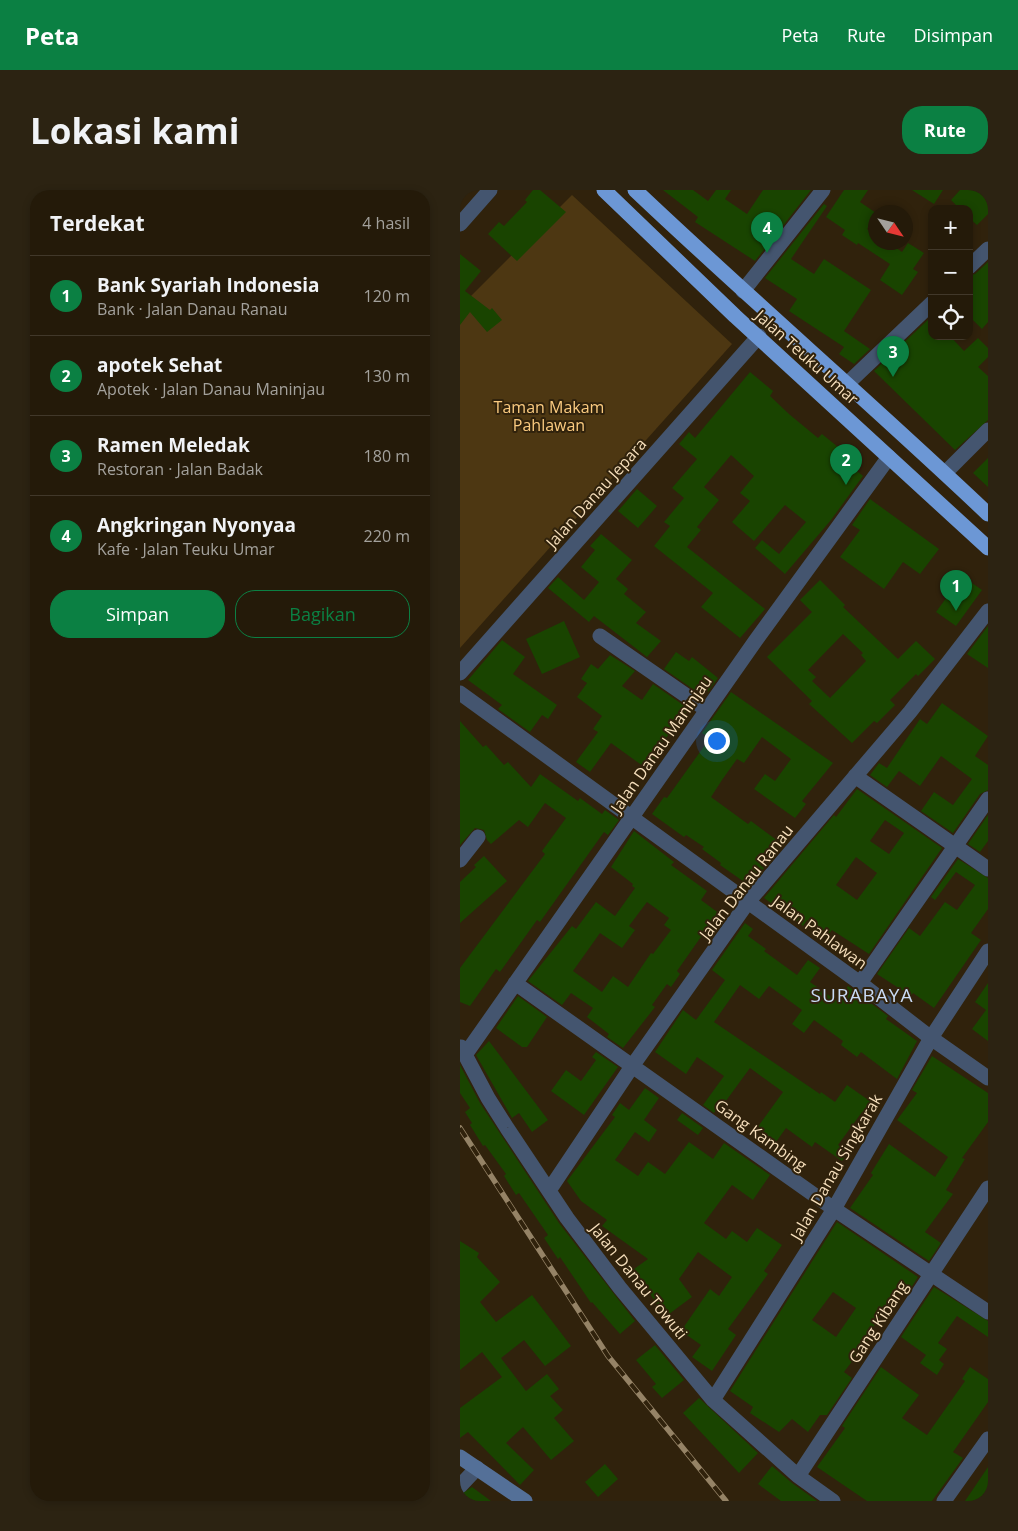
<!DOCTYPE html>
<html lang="id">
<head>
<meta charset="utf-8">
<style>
	body { margin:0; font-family:"Open Sans",sans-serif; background:#2c2312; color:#f1f3f6 }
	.controls { position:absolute; right:15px; top:15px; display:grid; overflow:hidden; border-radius:10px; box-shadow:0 2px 8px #0003 }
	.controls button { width:45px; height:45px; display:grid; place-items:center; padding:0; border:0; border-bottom:1px solid #41382a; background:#241a09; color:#f1f3f6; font:25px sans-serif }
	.compass { position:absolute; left:408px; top:15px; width:45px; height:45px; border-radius:50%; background:#241a09; box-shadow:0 2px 8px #0003; rotate:125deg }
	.you { position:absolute; left:256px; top:550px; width:18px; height:18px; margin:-12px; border:4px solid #fff; border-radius:50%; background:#1a73e8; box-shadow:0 0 0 8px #1a73e833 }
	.badge { display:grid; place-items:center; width:32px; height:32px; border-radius:50%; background:#0b8043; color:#fff; font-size:16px; font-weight:700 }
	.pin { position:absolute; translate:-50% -41px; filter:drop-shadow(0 1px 2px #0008) }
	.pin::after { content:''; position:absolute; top:26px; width:18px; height:15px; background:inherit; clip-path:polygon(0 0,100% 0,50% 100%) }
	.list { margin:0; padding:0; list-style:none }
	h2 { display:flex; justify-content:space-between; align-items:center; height:65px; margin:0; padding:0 20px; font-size:21px }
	h2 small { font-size:16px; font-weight:400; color:#a3a19c }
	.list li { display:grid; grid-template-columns:32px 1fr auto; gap:15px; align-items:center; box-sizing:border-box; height:80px; padding:0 20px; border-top:1px solid #41382a }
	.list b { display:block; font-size:19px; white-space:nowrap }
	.list p { margin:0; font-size:16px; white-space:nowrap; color:#a3a19c }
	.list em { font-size:16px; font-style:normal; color:#a3a19c }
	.actions { display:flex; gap:10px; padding:15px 20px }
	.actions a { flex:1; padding:11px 0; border:1px solid #0b8043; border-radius:20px; text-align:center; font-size:18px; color:#0b8043 }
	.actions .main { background:#0b8043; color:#fff }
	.icon { flex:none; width:28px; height:28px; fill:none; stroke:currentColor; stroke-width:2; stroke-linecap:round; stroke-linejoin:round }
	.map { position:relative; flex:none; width:528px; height:1311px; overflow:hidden; border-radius:20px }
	header { display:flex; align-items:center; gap:30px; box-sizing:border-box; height:70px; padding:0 25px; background:#0b8043; color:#fff }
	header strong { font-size:24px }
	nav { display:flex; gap:28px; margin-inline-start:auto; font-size:18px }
	.intro { display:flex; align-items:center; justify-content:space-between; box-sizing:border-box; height:120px; padding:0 30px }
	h1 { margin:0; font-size:35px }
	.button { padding:12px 22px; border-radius:20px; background:#0b8043; color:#fff; font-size:18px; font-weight:700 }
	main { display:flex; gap:30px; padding:0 30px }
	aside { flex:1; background:#241a09; border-radius:20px; box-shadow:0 2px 8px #0003 }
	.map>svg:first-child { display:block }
	.green { fill:#4d3712 }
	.building { fill:#194400; fill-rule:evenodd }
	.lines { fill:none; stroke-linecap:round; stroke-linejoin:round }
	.street { stroke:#44556f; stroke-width:15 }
	.secondary { stroke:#547098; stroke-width:15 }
	.highway { stroke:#6c97d5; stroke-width:15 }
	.rail-casing { stroke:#958366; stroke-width:5.5 }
	.rail { stroke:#30220c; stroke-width:4; stroke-dasharray:11; stroke-linecap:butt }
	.labels { text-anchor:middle; stroke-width:4; stroke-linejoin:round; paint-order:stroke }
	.street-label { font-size:16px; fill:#f5debb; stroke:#30220c }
	.park-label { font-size:16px; fill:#fbcb80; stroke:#30220c }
	.quarter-label { font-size:19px; letter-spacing:1px; fill:#cadbf5; stroke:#30220c }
</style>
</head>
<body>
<header>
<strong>Peta</strong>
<nav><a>Peta</a><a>Rute</a><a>Disimpan</a></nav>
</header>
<div class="intro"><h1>Lokasi kami</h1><a class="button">Rute</a></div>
<main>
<aside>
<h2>Terdekat<small>4 hasil</small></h2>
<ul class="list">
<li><span class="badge">1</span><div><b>Bank Syariah Indonesia</b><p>Bank · Jalan Danau Ranau</p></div><em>120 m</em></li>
<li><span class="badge">2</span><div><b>apotek Sehat</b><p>Apotek · Jalan Danau Maninjau</p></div><em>130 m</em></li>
<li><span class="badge">3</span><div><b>Ramen Meledak</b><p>Restoran · Jalan Badak</p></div><em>180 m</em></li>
<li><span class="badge">4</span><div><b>Angkringan Nyonyaa</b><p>Kafe · Jalan Teuku Umar</p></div><em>220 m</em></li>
</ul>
<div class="actions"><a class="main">Simpan</a><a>Bagikan</a></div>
</aside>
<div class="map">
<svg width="528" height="1311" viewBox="0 0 528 1311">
	<rect width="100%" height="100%" fill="#30220c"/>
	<path class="green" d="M112,5L272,154L0,458V117Z"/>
	<path class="building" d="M73,0H80L106,22L57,71L28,44L39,32L44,36L67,12L65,10Z
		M203,0H233L248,11L256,0H271L265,9L287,24L303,0H351L295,71L235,32L238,27Z
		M384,0H408L400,12L416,23V27L407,39L416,44V52H428L442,62L448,53L464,63L453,79L458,82L442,105L420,90L430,74L398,53L397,55L382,45L385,40L366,27Z
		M452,0H483L474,14Z
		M500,0H528V24L517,35L509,28V19H500L491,10Z
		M364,14L367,16L331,69L354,84L364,69L411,100L384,141L410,159L394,174L379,164L384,157L329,121L337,109L305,88Z
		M0,64L21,81L5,101L30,120L32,118L42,130L27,142L10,122L0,135Z
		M528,72V132L522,139L509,126V86L515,84Z
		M472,126V146H490L504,161L518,148L528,158V167L518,177L528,186V230L495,260L414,181Z
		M290,182L313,201L310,206L329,224L358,248L362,244L389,266L385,271L403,286L371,330L325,384L295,358L302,350L319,364L346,332L325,315L294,351L272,332L290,311L280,303L294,286L271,265L244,297L259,310L237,337L241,340L227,357L305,419L280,448L241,417L253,403L194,356L210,336L204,332L224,308L212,298L237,269L219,254L229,242L235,248Z
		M528,268V297L513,283Z
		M177,299L197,316L178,338L158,321Z
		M410,309L479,359L460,384L443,372L424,399L380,367L400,340L392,335Z
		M141,344L172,370L156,389L168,399L164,404L186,422L176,433L201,451L187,467L134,426L129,432L88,398L98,387L124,410L139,392L121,377L135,360L130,356Z
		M502,386L522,400L496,436L476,422Z
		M360,390L385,415L383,417L438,469L456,451L475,469L458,486L456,484L430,510L435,515L417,533L414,531L392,553L349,514L352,511L307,467L352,422L340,410ZM383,444L403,463L401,465L406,471L370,508L352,491L356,487L348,480Z
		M104,431L120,467L82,484L66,449Z
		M528,436V478L507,464Z
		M42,450L65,467L53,484L97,515L88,529L82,525L70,542L38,519L42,515L8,490Z
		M216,462L229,471L232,467L258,488L248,502L243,499L240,504L204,479Z
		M150,465L175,481L162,496L182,510L193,494L229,519L197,559L200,562L187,579L151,553L130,582L116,572L138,542L133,539L142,526L117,507L127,493L121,489L131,474L138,479Z
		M271,502L373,573L342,611L346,614L335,628L294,599L305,584L315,591L331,569L302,547L284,573L277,569L262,590L251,607L288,634L291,631L318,651L300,675L304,678L290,696L260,675L261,673L242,659L244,657L226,645L224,647L192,624L204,607L207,608L250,548L242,543Z
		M482,513L528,546L515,566L528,575V600L520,604L493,643L461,621L474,602L493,615L512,589L481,566L460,596L439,581L427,597L410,585L419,573L427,578L460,529L467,534Z
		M0,531L23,557L26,555L44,575L48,572L71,597L80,584L118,611L120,608L142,624L145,620L159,630L148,645L144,642L80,732L77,730L40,782L36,779L10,816L0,812V778L85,664L82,661L106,628L85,613L68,637L59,630L31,654L27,650L24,640L15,638L0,655Z
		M397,599L482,658L409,764L372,740L368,745L347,730L343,736L304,708L374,625L376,627ZM425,630L444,643L429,664L410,651ZM396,667L417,683L397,710L376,695Z
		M528,625V651L520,662L508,654Z
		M174,641L214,672L211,675L247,701L241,710L260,724L252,735L250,734L217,781L220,784L211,797L207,794L192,815L195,817L163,858L147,847L149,844L127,827L133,818L111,803L102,815L68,791L112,736L116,739L136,712L155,726L175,698L172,696L173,694L151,677ZM187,712L209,728L204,735L211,740L193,764L191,763L168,797L153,786L142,802L113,781L140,743L162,758L175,740L169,736Z
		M24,666L47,691L0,733V692L16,677L14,675Z
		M498,669L528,688V719L511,743L521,750L474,818L453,803L451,806L417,784L449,738L460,746L485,712L497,720L515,695L496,682L475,710L471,707Z
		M285,733L293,739L288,746L306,759L304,761L337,785L348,770L360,778L350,792L377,811L388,796L428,826L426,829L457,851L437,889L401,862L397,867L381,855L383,851L354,830L344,843L332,834L342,820L309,796L299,809L280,795L254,832L360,904L361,902L375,912L387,895L414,914L406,925L402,922L378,955L388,962L382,971L355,952L352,957L326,938L316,952L297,938L323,902L290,878L260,919L258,917L254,923L243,915L264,886L237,867L226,884L195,862L223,820L236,830L265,790L252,780Z
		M528,793V851L512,839L526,820L515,812Z
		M58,806L87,827L67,857H62L36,838Z
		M29,851L88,930L72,942L59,923L52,928L16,865Z
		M136,862L158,877L124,925L91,901L106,880L121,891L136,870L132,867Z
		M472,866L528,903V932L502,968L505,969L486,1000L493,1004L465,1042L481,1053L469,1071L390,1018L413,985L411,983L429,954L475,987L488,967L437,930L457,903L452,900Z
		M0,875L20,913L99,1033L175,1131L160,1144L132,1112L131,1113L100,1067L98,1069L84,1048L88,1045L59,1003L56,1005L44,986L46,984L25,955L23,956L10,935L12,933L5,922L10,918L0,903Z
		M185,898L199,908L184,930L197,940L189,952L175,942L155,970L178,986L188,972L205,984L229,952L253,969L264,953L310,985L293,1010L272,995L244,1033L266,1049L272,1041L287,1052L297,1038L322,1055L304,1081L308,1084L268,1139L276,1145L252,1181L232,1167L241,1155L221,1141L250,1099L259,1106L272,1087L238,1062L219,1089L232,1107L205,1127L174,1079L188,1069L142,1036L147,1030L121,1011L107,991L155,927L152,925L160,913L169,920Z
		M222,923L243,938L238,945L217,930Z
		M377,1032L458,1087L449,1101L442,1096L412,1139L415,1141L384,1182L392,1188L367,1225H360L348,1242L332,1229L319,1242L290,1223L293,1217L270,1201ZM373,1102L396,1118L376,1147L352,1130Z
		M0,1051L19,1063L17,1067L40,1092L20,1112L36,1132L72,1105L111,1156L85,1176L64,1150L41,1168L66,1201L87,1184L99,1199L90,1206L103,1220L94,1228L114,1251L91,1270L63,1237L46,1253L74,1280L60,1295L8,1242L0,1248V1218L42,1187L22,1162L0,1180Z
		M474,1097L528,1131V1147L497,1126L478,1153L487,1159L479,1170L484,1174L477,1185L460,1173L466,1165L441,1147Z
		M195,1155L224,1190L202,1208L192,1197L196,1194L176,1170Z
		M421,1177L459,1205L442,1228L467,1245L505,1191L502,1189L510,1177L528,1189V1212L493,1262L503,1268L472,1311H407L357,1277L385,1238L382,1236Z
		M239,1208L298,1263L279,1283L223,1223Z
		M145,1274L158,1289L138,1307L125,1292Z
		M312,1276L332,1293L357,1311H321L298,1294Z
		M528,1277V1311H505Z
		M12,1297L31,1311H0V1305Z"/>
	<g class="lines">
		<path class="street" d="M0,34L30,0
			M509,77L528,59
			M283,101L363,0
			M388,193L472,113
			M485,283L528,240
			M140,446L247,520
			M0,483L299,146
			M0,503L400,793L471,848L528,888
			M395,586L528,679
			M0,670L18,647
			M55,793L374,1019L528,1122
			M400,793L528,609
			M1,857L28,908L47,938L107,1028L160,1098L253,1210L338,1286L373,1311
			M5,865L296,450L429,267
			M90,999L173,875L288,712L450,522L528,421
			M253,1210L374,1019L471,848L528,761
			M338,1286L528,998
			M0,1296L17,1278
			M484,1311L528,1249"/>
		<path class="secondary" d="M0,1267L65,1311"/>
		<path class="highway" d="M144,0L275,126L528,358
			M175,0C291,110 412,214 528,324"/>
		<defs>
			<path id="rail" d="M0,938L148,1166L266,1311"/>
		</defs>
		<use href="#rail" class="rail-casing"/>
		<use href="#rail" class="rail"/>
	</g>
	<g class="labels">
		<g class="street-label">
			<text transform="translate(347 167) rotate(42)" y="6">Jalan Teuku Umar</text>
			<text transform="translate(136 303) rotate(-48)" y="6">Jalan Danau Jepara</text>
			<text transform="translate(201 554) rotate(-55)" y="6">Jalan Danau Maninjau</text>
			<text transform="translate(286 692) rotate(-52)" y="6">Jalan Danau Ranau</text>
			<text transform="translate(360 742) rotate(36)" y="6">Jalan Pahlawan</text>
			<text transform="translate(301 945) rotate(36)" y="6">Gang Kambing</text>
			<text transform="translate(376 977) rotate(-60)" y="6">Jalan Danau Singkarak</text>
			<text transform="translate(179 1091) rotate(51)" y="6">Jalan Danau Towuti</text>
			<text transform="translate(418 1132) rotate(-57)" y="6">Gang Kibang</text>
		</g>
		<g class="park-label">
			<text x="89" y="223">Taman Makam<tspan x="89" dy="18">Pahlawan</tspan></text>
		</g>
		<g class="quarter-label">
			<text x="402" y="812">SURABAYA</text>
		</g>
	</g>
</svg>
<div class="controls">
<button>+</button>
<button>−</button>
<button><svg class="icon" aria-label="locate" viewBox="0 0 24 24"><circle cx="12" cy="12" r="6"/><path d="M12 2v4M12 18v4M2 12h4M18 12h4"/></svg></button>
</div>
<svg class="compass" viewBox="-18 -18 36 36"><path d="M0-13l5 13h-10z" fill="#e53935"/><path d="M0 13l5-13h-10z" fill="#a3a19c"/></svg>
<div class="you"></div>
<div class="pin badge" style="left:496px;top:421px">1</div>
<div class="pin badge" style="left:386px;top:295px">2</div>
<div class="pin badge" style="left:433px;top:187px">3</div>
<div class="pin badge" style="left:307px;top:63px">4</div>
</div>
</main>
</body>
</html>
